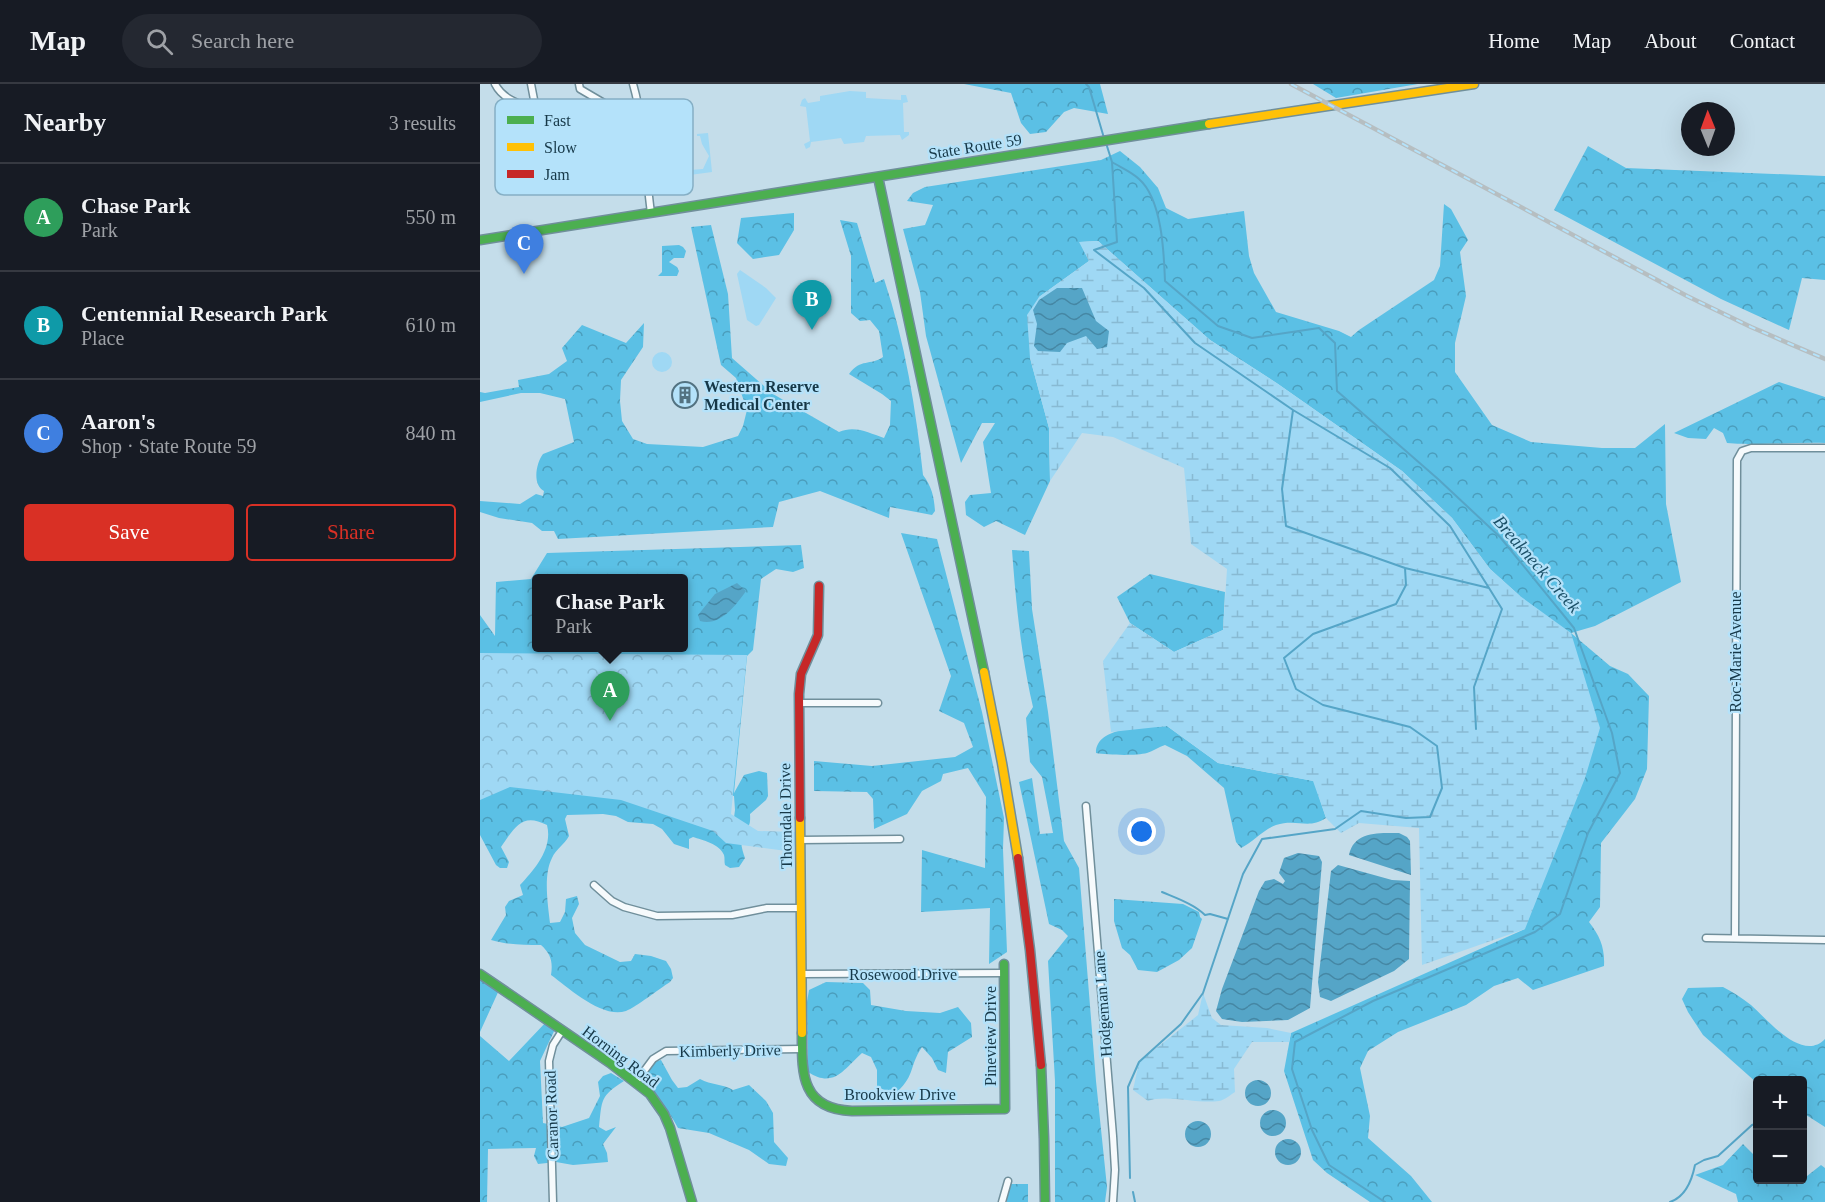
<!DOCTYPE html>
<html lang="en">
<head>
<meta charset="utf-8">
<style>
	body { margin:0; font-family:"Times New Roman",serif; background:#242831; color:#f1f3f6 }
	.controls { position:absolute; right:18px; bottom:18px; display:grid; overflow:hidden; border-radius:6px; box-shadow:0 6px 24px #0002 }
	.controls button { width:54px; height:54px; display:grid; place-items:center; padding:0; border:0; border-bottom:2px solid #363941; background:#171b24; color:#f1f3f6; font:30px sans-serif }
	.compass { position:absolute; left:1201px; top:18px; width:54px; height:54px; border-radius:50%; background:#171b24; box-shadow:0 6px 24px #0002; rotate:359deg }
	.you { position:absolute; left:662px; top:748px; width:21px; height:21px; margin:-15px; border:4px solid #fff; border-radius:50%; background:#1a73e8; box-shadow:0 0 0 9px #1a73e833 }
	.badge { display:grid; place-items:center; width:39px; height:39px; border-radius:50%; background:#d93025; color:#fff; font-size:20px; font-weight:700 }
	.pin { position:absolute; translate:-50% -50px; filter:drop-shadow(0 2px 3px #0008) }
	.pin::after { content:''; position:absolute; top:32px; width:21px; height:18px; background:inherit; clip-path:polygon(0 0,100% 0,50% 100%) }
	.popup { position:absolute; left:52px; top:490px; width:156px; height:78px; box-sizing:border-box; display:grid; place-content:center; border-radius:6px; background:#171b24; filter:drop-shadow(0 2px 4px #0005); font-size:20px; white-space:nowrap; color:#9ea1a6 }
	.popup b { font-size:22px; color:#f1f3f6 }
	.popup::after { content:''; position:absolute; left:50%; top:100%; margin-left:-12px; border:12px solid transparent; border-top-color:#171b24 }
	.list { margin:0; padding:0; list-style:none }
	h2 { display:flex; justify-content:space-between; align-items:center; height:78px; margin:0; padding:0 24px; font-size:26px }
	h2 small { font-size:20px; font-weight:400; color:#9ea1a6 }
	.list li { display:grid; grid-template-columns:39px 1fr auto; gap:18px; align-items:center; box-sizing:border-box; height:108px; padding:0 24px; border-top:2px solid #363941 }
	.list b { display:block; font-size:22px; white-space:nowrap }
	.list p { margin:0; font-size:20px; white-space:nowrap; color:#9ea1a6 }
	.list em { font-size:20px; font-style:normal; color:#9ea1a6 }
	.actions { display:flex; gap:12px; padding:18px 24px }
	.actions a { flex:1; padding:14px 0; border:2px solid #d93025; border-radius:6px; text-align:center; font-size:21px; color:#d93025 }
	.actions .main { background:#d93025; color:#fff }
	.icon { flex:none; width:33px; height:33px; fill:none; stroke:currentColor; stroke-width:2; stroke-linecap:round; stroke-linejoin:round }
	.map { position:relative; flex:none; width:1345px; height:1118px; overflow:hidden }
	header { display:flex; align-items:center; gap:36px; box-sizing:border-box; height:84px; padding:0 30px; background:#171b24; border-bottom:2px solid #363941 }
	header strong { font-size:28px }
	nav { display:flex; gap:33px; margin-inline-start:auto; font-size:21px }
	.search { width:420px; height:54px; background:#242831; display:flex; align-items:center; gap:15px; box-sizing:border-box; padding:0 21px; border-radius:33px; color:#9ea1a6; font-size:22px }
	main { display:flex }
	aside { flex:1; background:#171b24 }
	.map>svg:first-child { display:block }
	.green { fill:#9fd8f4 }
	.forest { fill:url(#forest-crowns); fill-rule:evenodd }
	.wetland { fill:url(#wetland-marsh) }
	.park { fill:url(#park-crowns) }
	.water { fill:url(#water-waves) }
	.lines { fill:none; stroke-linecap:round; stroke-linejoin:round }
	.stream { stroke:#55a5c7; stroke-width:2 }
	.street-casing { stroke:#708f9b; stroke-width:9 }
	.fast-casing { stroke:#708f9b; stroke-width:11 }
	.slow-casing { stroke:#708f9b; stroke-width:11 }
	.jam-casing { stroke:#708f9b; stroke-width:11 }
	.street { stroke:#f6fafc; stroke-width:6 }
	.fast { stroke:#4caf50; stroke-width:8 }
	.slow { stroke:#ffc107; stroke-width:8 }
	.jam { stroke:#c62828; stroke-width:8 }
	.rail-casing { stroke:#b6bec1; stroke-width:4.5 }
	.rail { stroke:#b4e2fa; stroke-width:2; stroke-dasharray:7; stroke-linecap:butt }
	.labels { text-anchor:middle; stroke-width:4.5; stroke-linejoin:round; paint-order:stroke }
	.street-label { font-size:16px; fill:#163848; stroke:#b4e2fa }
	.poi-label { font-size:16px; font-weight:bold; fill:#163848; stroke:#b4e2fa; text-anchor:start }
	.water-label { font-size:18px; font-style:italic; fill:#1b5068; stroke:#b4e2fa }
	.key { fill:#b4e2fa; stroke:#85afc5; stroke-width:1.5 }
	.key-label { font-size:16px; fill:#163848 }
</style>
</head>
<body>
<header>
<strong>Map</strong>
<div class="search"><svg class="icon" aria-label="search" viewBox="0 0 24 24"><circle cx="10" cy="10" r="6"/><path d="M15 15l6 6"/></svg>Search here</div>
<nav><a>Home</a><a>Map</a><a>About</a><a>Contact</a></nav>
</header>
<main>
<aside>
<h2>Nearby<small>3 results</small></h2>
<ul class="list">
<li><span class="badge" style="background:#2e9e5b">A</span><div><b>Chase Park</b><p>Park</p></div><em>550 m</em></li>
<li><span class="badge" style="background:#0f9aa8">B</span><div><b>Centennial Research Park</b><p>Place</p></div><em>610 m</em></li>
<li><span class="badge" style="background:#3f7fe0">C</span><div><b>Aaron's</b><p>Shop · State Route 59</p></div><em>840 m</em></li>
</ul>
<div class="actions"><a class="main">Save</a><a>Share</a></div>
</aside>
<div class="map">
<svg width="1345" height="1118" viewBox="0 0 1345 1118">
	<defs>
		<pattern id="forest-crowns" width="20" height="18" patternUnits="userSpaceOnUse" patternTransform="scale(1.5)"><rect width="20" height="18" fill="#5bc0e5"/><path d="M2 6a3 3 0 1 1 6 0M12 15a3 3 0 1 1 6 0" fill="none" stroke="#4a9dbc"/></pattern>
		<pattern id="wetland-marsh" width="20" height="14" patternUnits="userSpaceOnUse" patternTransform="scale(1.5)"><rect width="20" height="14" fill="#9fd8f4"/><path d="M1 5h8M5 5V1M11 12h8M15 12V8" fill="none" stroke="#88bad3"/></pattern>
		<pattern id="park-crowns" width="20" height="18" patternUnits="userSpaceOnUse" patternTransform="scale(1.5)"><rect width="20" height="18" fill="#9fd8f4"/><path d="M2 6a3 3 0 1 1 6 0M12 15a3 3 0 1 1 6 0" fill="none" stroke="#88bad3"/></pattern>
		<pattern id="water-waves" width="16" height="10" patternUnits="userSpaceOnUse" patternTransform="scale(1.5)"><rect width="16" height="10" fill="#55a5c7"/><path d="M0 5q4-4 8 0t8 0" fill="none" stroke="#4587a4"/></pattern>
	</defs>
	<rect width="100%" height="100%" fill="#c4ddea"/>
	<path class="green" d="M370,7L386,8V14L421,16V11H426L428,18L423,19L424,48H429V51L422,56L420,51L386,52L384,58L364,60L361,54L331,58L330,63L326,65L324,60L330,57L326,23L320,22L322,16L325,14L328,19L340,17V12Z
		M228,49L232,88L202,92L199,72L201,64L207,62L201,75L210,86L223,85L229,72L222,60L220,52H217V50Z
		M260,186L286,204L296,214L279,241L276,242L267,236L257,190Z
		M172 278a10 10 0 1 1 20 0a10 10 0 1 1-20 0Z"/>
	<path class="forest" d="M484,0H620L628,30L594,24L584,28L566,48L550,50L541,39L531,9Z
		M833,0H938L856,14Z
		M1108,62L1146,84L1345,92V196L1322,194L1309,246L1241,215L1074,126Z
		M640,67L660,83L678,104L686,124L708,135L764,127L769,172L774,189L796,228L859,247L871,253L879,246L954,196L960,182L964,120L971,125L988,156L980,168L986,212L975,259V288L1012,341L1051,358L1122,364H1155L1185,340L1186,420L1201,498L1115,542L1091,549L1130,582L1148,590L1169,612L1167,685L1155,715L1121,759L1120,823L1109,838C1120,852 1125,864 1124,882L1053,906L1038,894L1014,902L986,921L918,948L888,967L880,984L890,1032L888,1054L931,1092L952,1118H890L847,1089L833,1076L804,987L811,949L1045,845L1040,512L1010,485L972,434L922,387L798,300L730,256L618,157L600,158L609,177L559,213L550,274L569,344L570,397L545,451L516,437L504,443L486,431L485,418L490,411L511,409L503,358L515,339H502L481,379L446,252L440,208L423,145L445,141L453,121L427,117L433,109L445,103L621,76Z
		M314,129V146L299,171L273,175L257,159L261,134Z
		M360,136L377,139L395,199L404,195C425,258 436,325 443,391C452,403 454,413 455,427L452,431L410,423L409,434L340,407L299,418L293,443L78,455L74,447H62L52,439L19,434L0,428V417L40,420L56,410L63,412L64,407C52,401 56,379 63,370L94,358L85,315L60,309H41L0,318V308L5,309L39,303L38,296L69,290L87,277L82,264L102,241L146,259L164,239L163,263L141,296L140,317L142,337L153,355L167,360L223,363L258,352L263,342L267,326L256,294L241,281L211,143L231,141L248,210L252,274L293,310L359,348C375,341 389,349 404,354L410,341L411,317L402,310L369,290C381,274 390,282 403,273L399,247L390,236L380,237L371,229V172Z
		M199,161L203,163L206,167L204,174H194L189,178L197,183L199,187L197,192H178L182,188V162Z
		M1299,298L1345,313V359C1312,358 1280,362 1247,359L1243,349L1234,344L1226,355L1208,354L1194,349Z
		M421,449L457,455L502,628L524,734L523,765L527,868L509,880L510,824L441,828L442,766L505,784L506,713L488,684L463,690L461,697L442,707L427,730L394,745L393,715L387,708L334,707V677L392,682L475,673L493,663L484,639L459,627L471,592Z
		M321,461L324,484L313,488L296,485L281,495L273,566L267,572L254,709L264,691L279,687L287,689L288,712L286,716L270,730C271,745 267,741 262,754C260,760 263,768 265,774L259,783L250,784L245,781C244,778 245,774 244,771C240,760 222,756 213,753L209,755V765L194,760L182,745L173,740L148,738L136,732L123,730L87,731L85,735L89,752C84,761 76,765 72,774C63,791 68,821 70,839L80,838L85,828L86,815L97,812L99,820L92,834L95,849L105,861L140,878L151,877L155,870L171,872L186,877L191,885L193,894L190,898C179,905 156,923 146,927C122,935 89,904 71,891C73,878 71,870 61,861C43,861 28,861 11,856L26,831L25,823L29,817L43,811L40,801C55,785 73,764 67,741C42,728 35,743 21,763L29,778L27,784H20L16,781L0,751V711L19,699L148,712L253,741L255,726L254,712L196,704L0,689V531L15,552L16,498L51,495L67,469ZM57,494H204V564H57Z
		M532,466L549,467L552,525L568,628L584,757L599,784L616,997L627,1103L625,1118H575V997L568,877L588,852L582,846L569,840L539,698L552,694L560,750L573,749L562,693L550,678L546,634L553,623C541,570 536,520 532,466Z
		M670,490L745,508L743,546L694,568L650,539L637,513Z
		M687,642L738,679L834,697L846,734C828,746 817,734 796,741C783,746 773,758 761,764L756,758L744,704L707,672L685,661C679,663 673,667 667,669C656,672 627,671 616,669C616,641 666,644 687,642Z
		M634,815L703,820L719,828L720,833L722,835L712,864L699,876L677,888L658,886L650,871L642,864L634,837Z
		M0,890L20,904L0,948Z
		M346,898L383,899L390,906L391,921L426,927L460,929L478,923L491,939L492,953L468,968L466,989L458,986L452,974L442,963C428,984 436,993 413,1011L397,1002V986L391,973L382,969C364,985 354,1005 328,988L327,918L329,906Z
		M1243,903C1253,908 1262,914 1271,921C1287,935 1322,979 1345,955V1043L1323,1029L1322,996H1278L1277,999L1223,951L1208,928L1202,915L1208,904Z
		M67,937L76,943L60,977L63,1039L82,1043L109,1034L120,1012L118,998L123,992L131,989L144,997C120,1012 122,1016 119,1043L126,1047L136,1043L123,1060L127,1069L128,1078L93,1081L76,1078L58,1080L54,1072L56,1064L8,1065L7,1118H0V952L29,977Z
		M181,976L192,996L198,1004L207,1003L220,995C231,1001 243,1000 253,1006L269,1001L286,1017L293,1029L294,1058L308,1074L306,1082L289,1080L269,1066L229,1049L198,1044C188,1025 177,1012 161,998L168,980Z
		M1263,1060L1277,1074L1278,1096H1322L1341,1081L1345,1084V1118H1258L1256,1110L1215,1091L1243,1081Z
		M527,1100H548V1118H527Z"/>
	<path class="wetland" d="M618,157L730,256L798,300L922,387L972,434L1010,485L1040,512L1091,549L1120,644L1105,694L1045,845L942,881L939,744L879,739L861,749L846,734L833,697L738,679L687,642L631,648L623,577L650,539L694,568L743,546L747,485L711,460L704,384L633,353L602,349L570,397L569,344L550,274L547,231L559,213L609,177L599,158Z
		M723,909L732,934L741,941L787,944L811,949L809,958H772L754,985L755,1008C750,1011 745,1016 739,1017C717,1020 686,1010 668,1017L653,1006L659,978L718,931Z"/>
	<path class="park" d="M0,569L267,571L251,730L278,747L316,748L314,768L246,759L233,747L141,716L30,703L0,716Z"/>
	<path class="water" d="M577,204H602L616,237L629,247L627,263L617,265L606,252L587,259L580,268L558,267L554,262L557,240L553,226L559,216Z
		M257,499L266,507C256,521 240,543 220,537L218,531L235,510Z
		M919,749L927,753L930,757L931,791L869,771C874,747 899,749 919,749Z
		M818,769L839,772L842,778L830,924L808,936L762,938L742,935L736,927L742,905L779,807L785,797L794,795L803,800L805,797L799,789L804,774Z
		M858,781L912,796L930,797L929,875L914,887L851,917L840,913L838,898L851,787Z
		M765 1009a13 13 0 1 1 26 0a13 13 0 1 1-26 0Z
		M780 1039a13 13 0 1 1 26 0a13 13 0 1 1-26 0Z
		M705 1050a13 13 0 1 1 26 0a13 13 0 1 1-26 0Z
		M795 1068a13 13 0 1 1 26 0a13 13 0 1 1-26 0Z"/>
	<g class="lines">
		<path class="stream" d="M606,0L609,3L624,54
			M626,59L632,78L637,158L614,166L664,204L715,259L813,326L802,405L806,442L925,484L926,501L916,520L833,550L804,574L816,605L843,621L930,643L957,662L962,704L950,733L926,734L881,727L855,745L782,755L763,790L723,909L701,940L659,978L648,1003L650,1094
			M632,78C640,83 652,88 659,95C682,115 684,169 685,197L738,242L772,254L839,244L855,259L857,307L958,395L1020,453L1094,544L1132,649L1140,689L1108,749L1080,830L1055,848L893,917L815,958L812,985L832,1046L849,1081L905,1118
			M813,326L910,384L970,442L1009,504
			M925,484L1009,504L1022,525L994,603L996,645
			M682,808C696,814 714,820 725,831L730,830L748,835
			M653,1108L655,1118
			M1190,1118C1205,1113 1212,1096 1215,1081L1224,1076L1238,1072L1272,1041L1278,1039"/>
		<defs>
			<path id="street" d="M15,0C23,16 40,20 56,26L51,0
				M99,0L100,5L129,22L140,41L163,57
				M153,0C165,42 165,86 171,129
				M56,26L70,37L95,46L127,65L165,71
				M319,619H398
				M606,722L633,1052L635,1086L633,1118
				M320,756L420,755
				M114,801L132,817L144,823L177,832L252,831L287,824H321
				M1226,854L1345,856
				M1255,854L1257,376L1262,367L1271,364H1345
				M322,890L524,889
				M156,998L173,975L186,967L322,965
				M73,1118L69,977L73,961L82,947
				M522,1118L528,1097"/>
			<path id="fast" d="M398,93L504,588
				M0,156L729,40
				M0,890L130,979L170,1010L184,1030L190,1044L212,1118
				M322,949C322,988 320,1025 372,1027L525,1025L524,880
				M561,981L564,1055L565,1118"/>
			<path id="slow" d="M729,40L994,0
				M504,588L522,679L538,774
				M320,734L322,949"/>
			<path id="jam" d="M320,734L319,610L321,590L338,551L339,502
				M538,774L550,866L561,981"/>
		</defs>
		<use href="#street" class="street-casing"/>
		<use href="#fast" class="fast-casing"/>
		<use href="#slow" class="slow-casing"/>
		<use href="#jam" class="jam-casing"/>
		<use href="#street" class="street"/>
		<use href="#fast" class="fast"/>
		<use href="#slow" class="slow"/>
		<use href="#jam" class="jam"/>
		<defs>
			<path id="rail" d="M811,0L1207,212L1271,243L1345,275"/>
		</defs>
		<use href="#rail" class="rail-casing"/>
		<use href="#rail" class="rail"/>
	</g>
	<defs>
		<symbol id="building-ring" viewBox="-11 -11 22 22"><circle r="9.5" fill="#b4e2fa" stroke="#537281" stroke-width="1.5"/><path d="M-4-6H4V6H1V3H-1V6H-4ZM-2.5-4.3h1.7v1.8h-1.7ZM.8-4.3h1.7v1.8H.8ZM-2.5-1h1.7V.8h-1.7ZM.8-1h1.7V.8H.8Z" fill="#537281"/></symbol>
	</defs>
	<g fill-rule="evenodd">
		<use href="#building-ring" x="190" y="296" width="30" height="30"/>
	</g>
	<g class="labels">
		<g class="street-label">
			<text transform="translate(495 62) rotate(-9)" y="6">State Route 59</text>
			<text transform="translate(1255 568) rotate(-90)" y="6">Roc-Marie Avenue</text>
			<text transform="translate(305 732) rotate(-91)" y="6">Thorndale Drive</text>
			<text x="423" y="896">Rosewood Drive</text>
			<text transform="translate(622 920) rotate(-94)" y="6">Hodgeman Lane</text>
			<text transform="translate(510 952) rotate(-90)" y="6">Pineview Drive</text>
			<text transform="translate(250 966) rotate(-1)" y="6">Kimberly Drive</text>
			<text transform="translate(141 972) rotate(37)" y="6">Horning Road</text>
			<text x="420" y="1016">Brookview Drive</text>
			<text transform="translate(71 1031) rotate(-92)" y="6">Caranor Road</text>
		</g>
		<g class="poi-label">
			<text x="224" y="308">Western Reserve<tspan x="224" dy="18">Medical Center</tspan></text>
		</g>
		<g class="water-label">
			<text transform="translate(1057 480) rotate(49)" y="6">Breakneck Creek</text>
		</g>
	</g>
	<rect x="15" y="15" width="198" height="96" rx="9" class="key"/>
	<rect x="27" y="32" width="27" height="8" fill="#4caf50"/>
	<rect x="27" y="59" width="27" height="8" fill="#ffc107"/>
	<rect x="27" y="86" width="27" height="8" fill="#c62828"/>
	<g class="key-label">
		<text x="64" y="42">Fast</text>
		<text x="64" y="69">Slow</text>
		<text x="64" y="96">Jam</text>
	</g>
</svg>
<div class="controls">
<button>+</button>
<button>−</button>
</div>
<svg class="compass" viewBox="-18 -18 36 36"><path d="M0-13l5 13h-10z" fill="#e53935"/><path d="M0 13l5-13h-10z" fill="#9ea1a6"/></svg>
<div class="you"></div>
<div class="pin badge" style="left:130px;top:637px;background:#2e9e5b">A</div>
<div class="popup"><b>Chase Park</b>Park</div>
<div class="pin badge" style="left:332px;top:246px;background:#0f9aa8">B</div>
<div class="pin badge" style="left:44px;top:190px;background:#3f7fe0">C</div>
</div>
</main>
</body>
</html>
